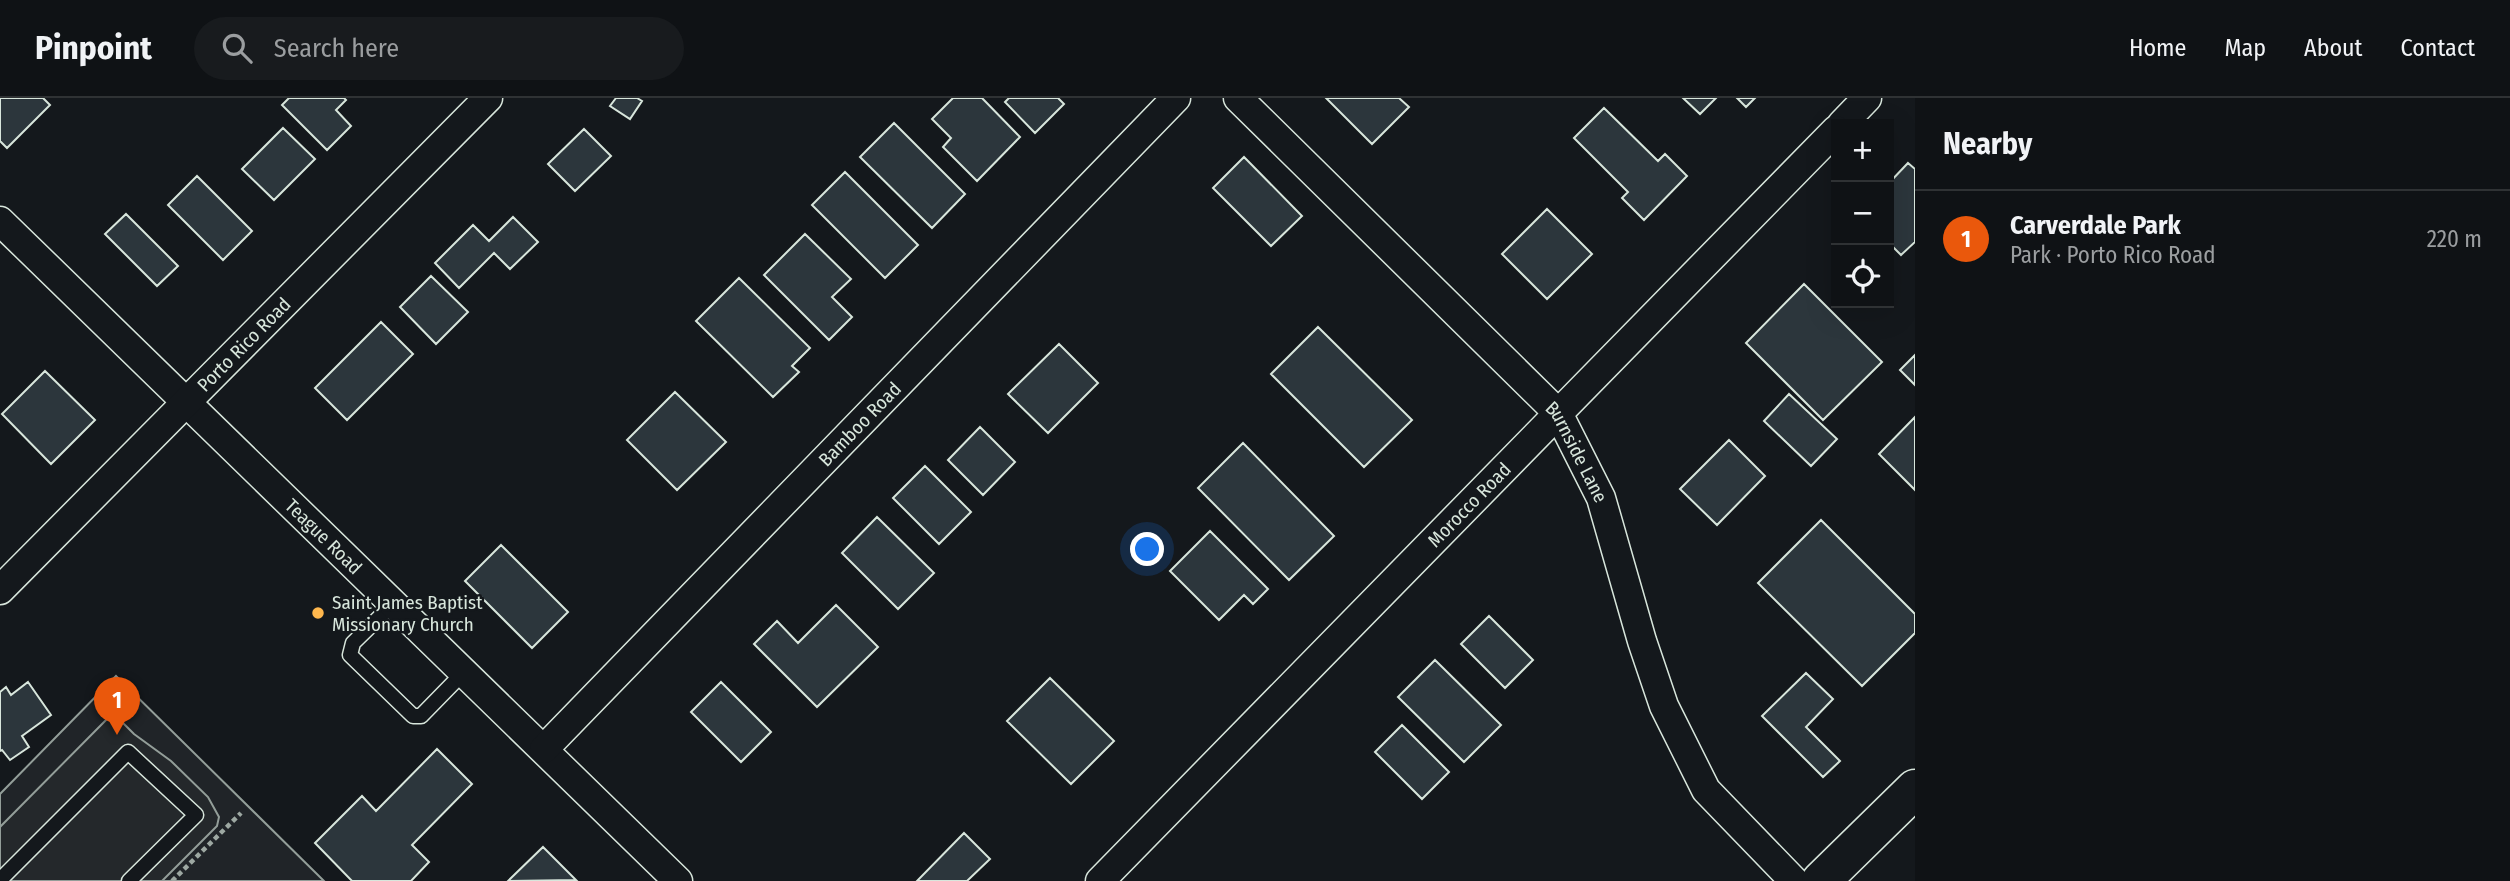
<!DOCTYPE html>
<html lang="en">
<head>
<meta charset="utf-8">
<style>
	body { margin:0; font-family:"Fira Sans Condensed",sans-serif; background:#181b1e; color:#f1f3f6 }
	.controls { position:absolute; right:21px; top:21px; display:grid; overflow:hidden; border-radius:0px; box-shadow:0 7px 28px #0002 }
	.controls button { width:63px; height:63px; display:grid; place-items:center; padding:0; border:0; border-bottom:2px solid #2f3234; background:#0f1215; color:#f1f3f6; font:35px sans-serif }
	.you { position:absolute; left:1148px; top:452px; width:24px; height:24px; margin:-18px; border:5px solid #fff; border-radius:50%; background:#1a73e8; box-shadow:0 0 0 10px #1a73e833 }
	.badge { display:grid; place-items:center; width:46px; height:46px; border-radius:50%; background:#ea580c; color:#fff; font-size:23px; font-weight:700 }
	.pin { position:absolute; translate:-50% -58px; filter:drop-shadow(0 2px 4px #0008) }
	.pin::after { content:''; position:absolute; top:37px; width:24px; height:21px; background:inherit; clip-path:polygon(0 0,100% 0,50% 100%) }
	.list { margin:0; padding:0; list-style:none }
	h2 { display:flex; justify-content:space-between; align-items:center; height:91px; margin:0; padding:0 28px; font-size:30px }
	h2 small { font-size:23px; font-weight:400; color:#9b9ea0 }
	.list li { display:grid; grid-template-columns:46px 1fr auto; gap:21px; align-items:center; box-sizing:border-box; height:98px; padding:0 28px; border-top:2px solid #2f3234 }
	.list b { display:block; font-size:26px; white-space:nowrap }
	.list p { margin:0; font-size:23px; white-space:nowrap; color:#9b9ea0 }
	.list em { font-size:23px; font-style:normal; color:#9b9ea0 }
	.icon { flex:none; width:38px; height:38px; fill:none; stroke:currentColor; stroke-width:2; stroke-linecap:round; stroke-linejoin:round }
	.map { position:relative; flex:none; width:1915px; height:783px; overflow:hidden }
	header { display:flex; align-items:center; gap:42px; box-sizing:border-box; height:98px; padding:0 35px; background:#0f1215; border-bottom:2px solid #2f3234 }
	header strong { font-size:33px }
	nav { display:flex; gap:38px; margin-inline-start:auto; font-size:24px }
	.search { width:490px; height:63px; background:#181b1e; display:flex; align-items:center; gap:18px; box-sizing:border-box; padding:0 24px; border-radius:38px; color:#9b9ea0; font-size:26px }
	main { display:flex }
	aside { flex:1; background:#0f1215 }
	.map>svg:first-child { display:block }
	.green { fill:#202428; stroke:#939e99; stroke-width:2 }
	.parking { fill:#24282b; stroke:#939e99; stroke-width:2 }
	.building { fill:#2c363c; stroke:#d8e6dc; stroke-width:2 }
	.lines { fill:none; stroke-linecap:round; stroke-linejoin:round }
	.service-casing { stroke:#d8e6dc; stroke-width:17 }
	.minor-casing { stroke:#d8e6dc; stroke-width:31 }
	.secondary-casing { stroke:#d8e6dc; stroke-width:41 }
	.path { stroke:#9da8a2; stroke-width:4.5; stroke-dasharray:5 3.5; stroke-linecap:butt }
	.service { stroke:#14181c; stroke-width:14 }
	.minor { stroke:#14181c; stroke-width:28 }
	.secondary { stroke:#14181c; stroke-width:38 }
	.poi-dot { fill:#ffb74d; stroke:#14181c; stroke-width:2.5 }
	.labels { text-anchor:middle; stroke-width:5; stroke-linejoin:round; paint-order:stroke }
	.street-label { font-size:19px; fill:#d8e6dc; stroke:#14181c }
	.poi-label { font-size:19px; fill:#d8e6dc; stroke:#14181c; text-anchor:start }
</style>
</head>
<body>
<header>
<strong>Pinpoint</strong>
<div class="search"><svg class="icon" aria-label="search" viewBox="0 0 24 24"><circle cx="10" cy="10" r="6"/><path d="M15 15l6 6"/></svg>Search here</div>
<nav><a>Home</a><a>Map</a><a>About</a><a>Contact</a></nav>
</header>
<main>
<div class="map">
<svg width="1915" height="783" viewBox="0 0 1915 783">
	<rect width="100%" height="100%" fill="#14181c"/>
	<path class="green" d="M116,578L324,783H0V696Z"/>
	<path class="parking" d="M113,615L134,636L171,663L208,699L219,719L217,728L162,783H0V729Z"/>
	<path class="building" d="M0,0H43L50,7L7,50L0,43Z
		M289,0H344L346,2L336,12L351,28L327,52L282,7Z
		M616,0H637L642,3L630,21L610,8Z
		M953,0H982L1020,39L977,83L943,49L951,40L932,21Z
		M1009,0H1058L1064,6L1035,35L1005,4Z
		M1326,0H1399L1409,9L1372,46Z
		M1683,0H1716L1700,16Z
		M1737,0H1755L1746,9Z
		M1604,10L1658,63L1665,56L1687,78L1644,122L1622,100L1628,94L1574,40Z
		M894,25L965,96L932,130L860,59Z
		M283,30L315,61L274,102L242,71Z
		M584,31L611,58L575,93L548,66Z
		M1244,59L1302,118L1271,148L1213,90Z
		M1908,65L1915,71V144L1901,157L1889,145V85Z
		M845,74L918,147L885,180L812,107Z
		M197,78L252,133L223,162L168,107Z
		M1547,111L1592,156L1547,201L1502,156Z
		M126,116L178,168L157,188L105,136Z
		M513,119L538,144L510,171L494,155L459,190L435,165L473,127L489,143Z
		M805,136L851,181L832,199L852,219L829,242L764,177Z
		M431,178L468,214L436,246L400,209Z
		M739,180L810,250L792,268L799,274L773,299L696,223Z
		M1804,186L1882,264L1823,322L1746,245Z
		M381,224L413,256L347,322L315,290Z
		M1318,229L1412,322L1364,369L1271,276Z
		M1059,246L1098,285L1048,335L1008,296Z
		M1915,257V287L1900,272Z
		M45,273L95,322L51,366L2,316Z
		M675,294L726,344L677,392L627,342Z
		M1789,296L1837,341L1811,368L1764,323Z
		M1915,319V392L1879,356Z
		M980,329L1015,364L983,397L948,362Z
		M1729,342L1765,378L1717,427L1680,391Z
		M1243,345L1334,438L1289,482L1198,390Z
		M925,368L971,414L939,446L893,400Z
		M877,419L934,475L898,511L842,455Z
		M1821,422L1915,516V535L1862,588L1758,485Z
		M1210,433L1268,491L1253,506L1244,497L1219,522L1170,473Z
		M501,447L568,514L532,550L465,483Z
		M836,507L878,549L817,609L754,546L777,523L798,545Z
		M1489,518L1533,562L1505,590L1461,546Z
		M1435,562L1501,627L1464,664L1398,599Z
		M1806,575L1833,601L1806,629L1840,663L1823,679L1762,618Z
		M1050,580L1114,643L1071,686L1007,623Z
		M28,584L51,617L22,638L29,649L10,662L2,652L0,653V594L6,589L11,597Z
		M721,584L771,634L741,664L691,614Z
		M1402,627L1449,674L1422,701L1375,654Z
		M437,651L472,686L412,747L429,764L411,783H352L315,745L362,698L376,713Z
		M964,735L990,761L967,783H917Z
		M543,749L576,782L508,783Z"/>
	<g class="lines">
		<defs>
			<path id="service" d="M393,506L353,545L350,557L413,618H421L464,574
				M0,782L128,654L196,717L129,783"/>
			<g id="minor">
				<path id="s1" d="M1238,0L1558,315L1601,400L1642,543L1664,608L1706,692L1794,783"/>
				<path d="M1842,26L1867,0"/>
				<path id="s2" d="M0,123L678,783"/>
				<path id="s3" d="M0,492L488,0"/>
				<path id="s4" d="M544,651L1176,0"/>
				<path id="s5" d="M1100,783L1836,32"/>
			</g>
			<path id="secondary" d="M1821,783L1915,691"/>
		</defs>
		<use href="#service" class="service-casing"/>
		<use href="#minor" class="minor-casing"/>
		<use href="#secondary" class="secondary-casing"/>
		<path class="path" d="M172,783L241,715"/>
		<use href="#service" class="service"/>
		<use href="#minor" class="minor"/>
		<use href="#secondary" class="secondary"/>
	</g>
	<circle class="poi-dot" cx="318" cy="515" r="7"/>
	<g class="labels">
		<g class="street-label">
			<text dy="7" stroke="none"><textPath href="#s3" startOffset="346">Porto Rico Road</textPath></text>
			<text dy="7" stroke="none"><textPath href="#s4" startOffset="453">Bamboo Road</textPath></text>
			<text dy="7" stroke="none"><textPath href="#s1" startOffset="492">Burnside Lane</textPath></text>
			<text dy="7" stroke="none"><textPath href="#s5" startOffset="527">Morocco Road</textPath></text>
			<text dy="7" stroke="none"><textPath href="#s2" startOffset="452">Teague Road</textPath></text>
		</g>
		<g class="poi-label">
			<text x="332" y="511">Saint James Baptist<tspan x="332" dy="22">Missionary Church</tspan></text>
		</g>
	</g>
</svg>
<div class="controls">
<button>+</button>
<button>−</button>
<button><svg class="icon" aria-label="locate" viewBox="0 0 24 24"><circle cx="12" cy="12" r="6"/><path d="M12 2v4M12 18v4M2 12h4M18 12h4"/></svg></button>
</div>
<div class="you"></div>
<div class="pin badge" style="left:117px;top:637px">1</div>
</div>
<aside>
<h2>Nearby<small></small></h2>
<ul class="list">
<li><span class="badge">1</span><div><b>Carverdale Park</b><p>Park · Porto Rico Road</p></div><em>220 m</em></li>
</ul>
</aside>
</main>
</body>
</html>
